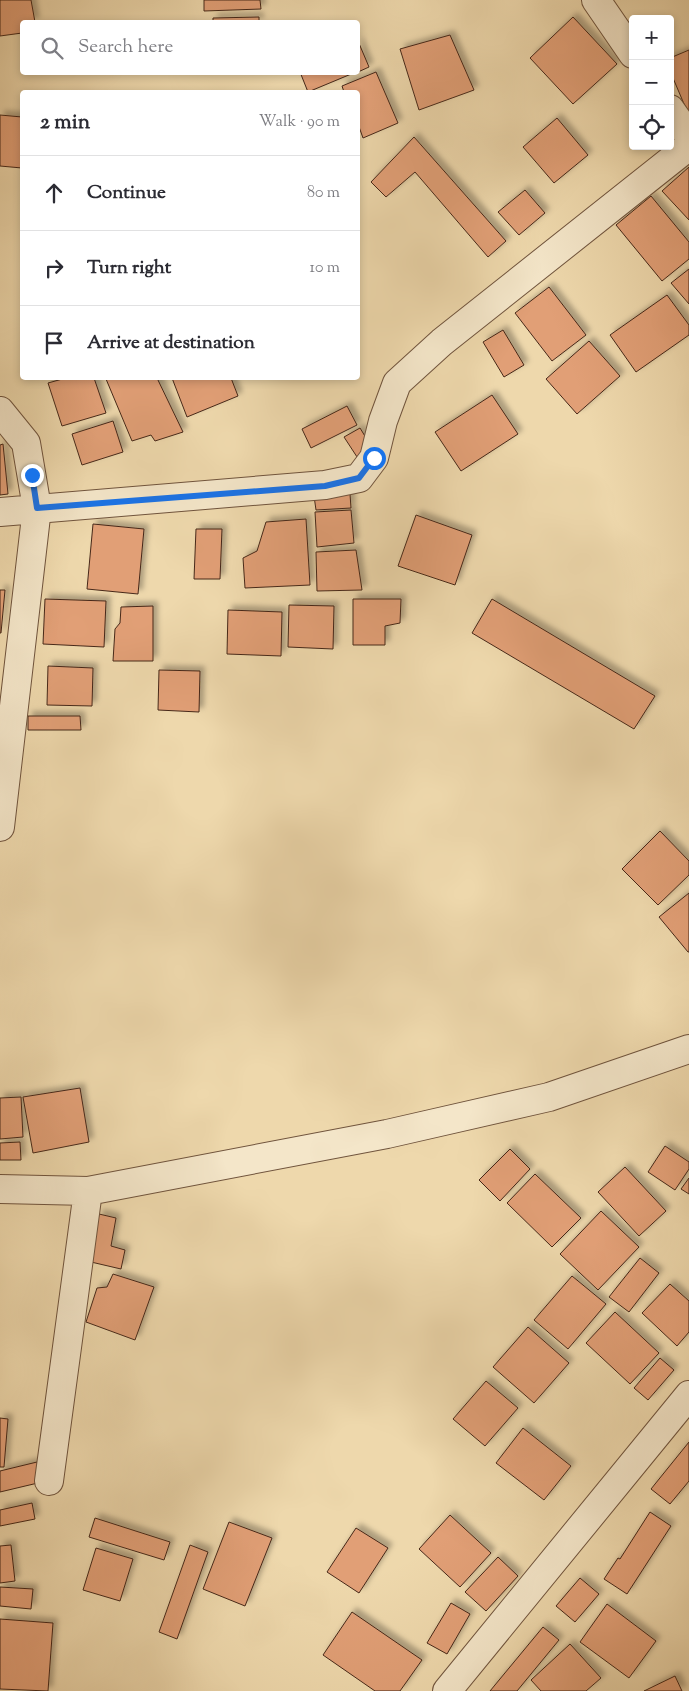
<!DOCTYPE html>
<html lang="en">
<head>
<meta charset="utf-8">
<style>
	body { margin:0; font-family:"Sorts Mill Goudy",serif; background:#f2f2f3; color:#2b2b33 }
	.controls { position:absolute; right:15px; top:15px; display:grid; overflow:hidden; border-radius:5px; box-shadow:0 2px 8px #0003 }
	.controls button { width:45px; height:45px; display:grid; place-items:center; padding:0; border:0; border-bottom:1px solid #e1e1e2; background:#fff; color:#2b2b33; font:25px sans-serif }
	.stop { position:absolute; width:15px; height:15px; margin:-11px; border:4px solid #1a73e8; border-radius:50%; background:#fff }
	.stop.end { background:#1a73e8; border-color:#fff; box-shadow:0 1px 5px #0008 }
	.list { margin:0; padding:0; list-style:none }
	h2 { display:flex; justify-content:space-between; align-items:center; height:65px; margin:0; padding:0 20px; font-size:21px }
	h2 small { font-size:16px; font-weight:400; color:#7c7c81 }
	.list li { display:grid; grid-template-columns:32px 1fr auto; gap:15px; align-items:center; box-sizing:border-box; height:75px; padding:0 20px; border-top:1px solid #e1e1e2 }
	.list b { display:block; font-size:19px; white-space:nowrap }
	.list em { font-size:16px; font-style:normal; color:#7c7c81 }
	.icon { flex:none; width:28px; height:28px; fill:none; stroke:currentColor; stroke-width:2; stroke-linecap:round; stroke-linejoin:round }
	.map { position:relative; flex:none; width:689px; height:1691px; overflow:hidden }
	.search { position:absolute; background:#fff; box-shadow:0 2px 8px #0003; left:20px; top:20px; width:340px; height:55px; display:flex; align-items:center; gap:12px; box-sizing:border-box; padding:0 18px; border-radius:5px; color:#7c7c81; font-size:19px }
	.panel { position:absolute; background:#fff; box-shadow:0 2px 8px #0003; left:20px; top:90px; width:340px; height:290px; border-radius:5px }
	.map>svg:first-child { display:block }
	.building { fill:#e19f76; stroke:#462818; filter:url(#shadow) }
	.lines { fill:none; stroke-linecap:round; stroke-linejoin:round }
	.minor-casing { stroke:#70543d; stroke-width:30 }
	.tertiary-casing { stroke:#70543d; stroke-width:30 }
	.minor { stroke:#f4e6c9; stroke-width:28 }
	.tertiary { stroke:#f4e6c9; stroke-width:28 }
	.route { stroke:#1a73e8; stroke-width:6 }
</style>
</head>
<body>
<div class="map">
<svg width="689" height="1691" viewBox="0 0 689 1691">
	<defs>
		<filter id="shadow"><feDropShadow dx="4.5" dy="-4.5" stdDeviation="2.5" flood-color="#0004"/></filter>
	</defs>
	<rect width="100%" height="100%" fill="#eed8ac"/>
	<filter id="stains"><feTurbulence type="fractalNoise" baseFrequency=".004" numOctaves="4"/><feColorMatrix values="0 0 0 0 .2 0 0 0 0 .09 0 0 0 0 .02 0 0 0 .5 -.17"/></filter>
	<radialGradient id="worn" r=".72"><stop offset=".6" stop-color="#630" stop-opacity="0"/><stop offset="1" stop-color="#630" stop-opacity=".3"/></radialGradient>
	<path class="building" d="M0,0H31L35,22H22V33L0,36Z
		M204,0H260L261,9L204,11Z
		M259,17V22H213V18Z
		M573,17L617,64L573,104L530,58Z
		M450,35L474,90L419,110L400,49Z
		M358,41L369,67L358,72Z
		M689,50V110L687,111L670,71V58Z
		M300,72H356L308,92Z
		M376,72L398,123L363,138L358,124V92H344L342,86Z
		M0,115L22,117V168L0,166Z
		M557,118L588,155L554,183L523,147Z
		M414,137L506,241L488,257L415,172L386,197L371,182Z
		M689,167V220L662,191Z
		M525,190L545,213L519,235L498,212Z
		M651,196L689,242V259L662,281L616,225Z
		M689,269V304L671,283Z
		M549,287L586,335L552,361L515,313Z
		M667,295L689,325V335L636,372L610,335Z
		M503,330L524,365L504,377L483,342Z
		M589,341L620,376L577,414L546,379Z
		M66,378H94L106,413L62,426L48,383Z
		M111,378H157L183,432L155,441L151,435L132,441L106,379Z
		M172,378H231L238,396L187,417Z
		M492,395L518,434L461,471L435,432Z
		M347,406L357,425L311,448L302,429Z
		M113,421L123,452L82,465L72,434Z
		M360,428L374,451L359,460L344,437Z
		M3,444L8,494L0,495V445Z
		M350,494L351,508L316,510L314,496Z
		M351,510L354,543L317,547L315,512Z
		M416,515L472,535L455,585L398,566Z
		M306,519L310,585L245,588L243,558L257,551L266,522Z
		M93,524L144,529L138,594L87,589Z
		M196,529H222L220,579H194Z
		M356,550L362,590L317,591L316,552Z
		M0,590H5L1,633H0Z
		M45,599L106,601L104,647L43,644Z
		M353,599H401L400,623L385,626V645H353Z
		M492,599L655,696L634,729L472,633Z
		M289,605L334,606L333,649L288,647Z
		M153,606V661H113L115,629L120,623L121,607Z
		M228,610L282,612L281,656L227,654Z
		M48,666L93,668L92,706L47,705Z
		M159,670L200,671L199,712L158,710Z
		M28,716H80L81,730H28Z
		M660,831L689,861V875L658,905L622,869Z
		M689,893V952H688L659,917Z
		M80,1088L89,1142L33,1153L23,1097Z
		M21,1097L23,1137L0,1139V1098Z
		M20,1142L21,1160H0V1143Z
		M665,1146L689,1162V1169L675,1190L648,1172Z
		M510,1149L530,1169L500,1201L479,1180Z
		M625,1167L666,1211L639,1236L598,1192Z
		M535,1174L581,1218L552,1247L507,1203Z
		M689,1178V1194L681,1189Z
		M601,1211L639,1247L598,1290L560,1254Z
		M99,1214L116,1218L111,1246L125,1250L121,1269L91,1262Z
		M640,1258L659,1273L629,1312L609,1297Z
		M113,1274L154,1287L135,1340L86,1322L97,1288L107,1287Z
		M572,1276L606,1304L568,1349L534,1320Z
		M670,1284L689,1301V1332L677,1346L642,1313Z
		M615,1312L659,1353L630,1384L586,1343Z
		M528,1327L569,1363L534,1403L493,1367Z
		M660,1358L674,1370L648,1400L634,1388Z
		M486,1381L518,1408L485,1446L453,1419Z
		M0,1418L8,1419L4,1467H0Z
		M523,1428L571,1466L544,1500L496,1463Z
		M689,1442V1481L670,1504L651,1489Z
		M37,1462L42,1482L0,1492V1471Z
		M32,1503L35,1519L0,1526V1510Z
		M650,1512L671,1526L627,1594L604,1579L618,1558L620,1559Z
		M450,1515L491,1553L460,1587L419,1549Z
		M95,1518L170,1542L164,1560L89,1537Z
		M229,1522L272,1538L245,1606L203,1589Z
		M356,1528L388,1548L359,1593L327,1572Z
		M11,1545L15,1581L0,1583V1546Z
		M190,1545L208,1552L177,1639L159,1632Z
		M96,1548L133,1559L120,1601L83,1590Z
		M498,1557L518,1576L486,1611L465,1592Z
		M580,1578L599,1594L575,1622L556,1606Z
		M0,1587L33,1589L31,1609L0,1606Z
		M451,1603L470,1614L447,1654L427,1643Z
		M607,1604L656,1641L629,1678L580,1642Z
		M352,1612L422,1660L400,1691H375L323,1655Z
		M0,1619L53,1623L48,1691L0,1689Z
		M543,1627L559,1640L517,1691H490Z
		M570,1644L601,1678L586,1691H541L531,1680Z
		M675,1676L682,1691H644Z"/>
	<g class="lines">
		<defs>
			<path id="minor" d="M596,0L633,54
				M670,109L689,136
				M0,411L26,443L37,508L0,827
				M0,512L325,485L359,478L374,458L383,421L397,383L442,342L689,146
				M0,1189L88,1191L387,1134L549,1097L689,1049
				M49,1481L88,1191"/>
			<path id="tertiary" d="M447,1691L689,1395"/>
		</defs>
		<use href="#minor" class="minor-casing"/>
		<use href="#tertiary" class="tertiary-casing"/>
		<use href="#minor" class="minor"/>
		<use href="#tertiary" class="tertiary"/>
	</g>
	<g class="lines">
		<path class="route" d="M32,475L37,508L325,486L359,478L374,458"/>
	</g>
	<rect width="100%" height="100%" filter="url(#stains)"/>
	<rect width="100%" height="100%" fill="url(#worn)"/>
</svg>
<div class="controls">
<button>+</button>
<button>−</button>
<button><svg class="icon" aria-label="locate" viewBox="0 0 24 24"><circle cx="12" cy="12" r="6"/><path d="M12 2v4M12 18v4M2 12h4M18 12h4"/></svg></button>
</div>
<div class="stop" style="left:374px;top:458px"></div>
<div class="stop end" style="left:32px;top:475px"></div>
<div class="search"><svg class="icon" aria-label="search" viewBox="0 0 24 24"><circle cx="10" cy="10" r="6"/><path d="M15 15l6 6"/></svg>Search here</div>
<section class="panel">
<h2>2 min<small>Walk · 90 m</small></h2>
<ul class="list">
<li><svg class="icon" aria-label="ahead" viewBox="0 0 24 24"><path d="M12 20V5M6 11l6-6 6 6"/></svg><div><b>Continue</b></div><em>80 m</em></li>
<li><svg class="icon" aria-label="right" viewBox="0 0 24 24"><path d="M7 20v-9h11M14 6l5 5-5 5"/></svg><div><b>Turn right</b></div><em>10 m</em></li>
<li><svg class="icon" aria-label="arrive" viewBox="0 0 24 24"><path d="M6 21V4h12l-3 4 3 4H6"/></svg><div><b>Arrive at destination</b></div></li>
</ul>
</section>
</div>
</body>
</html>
